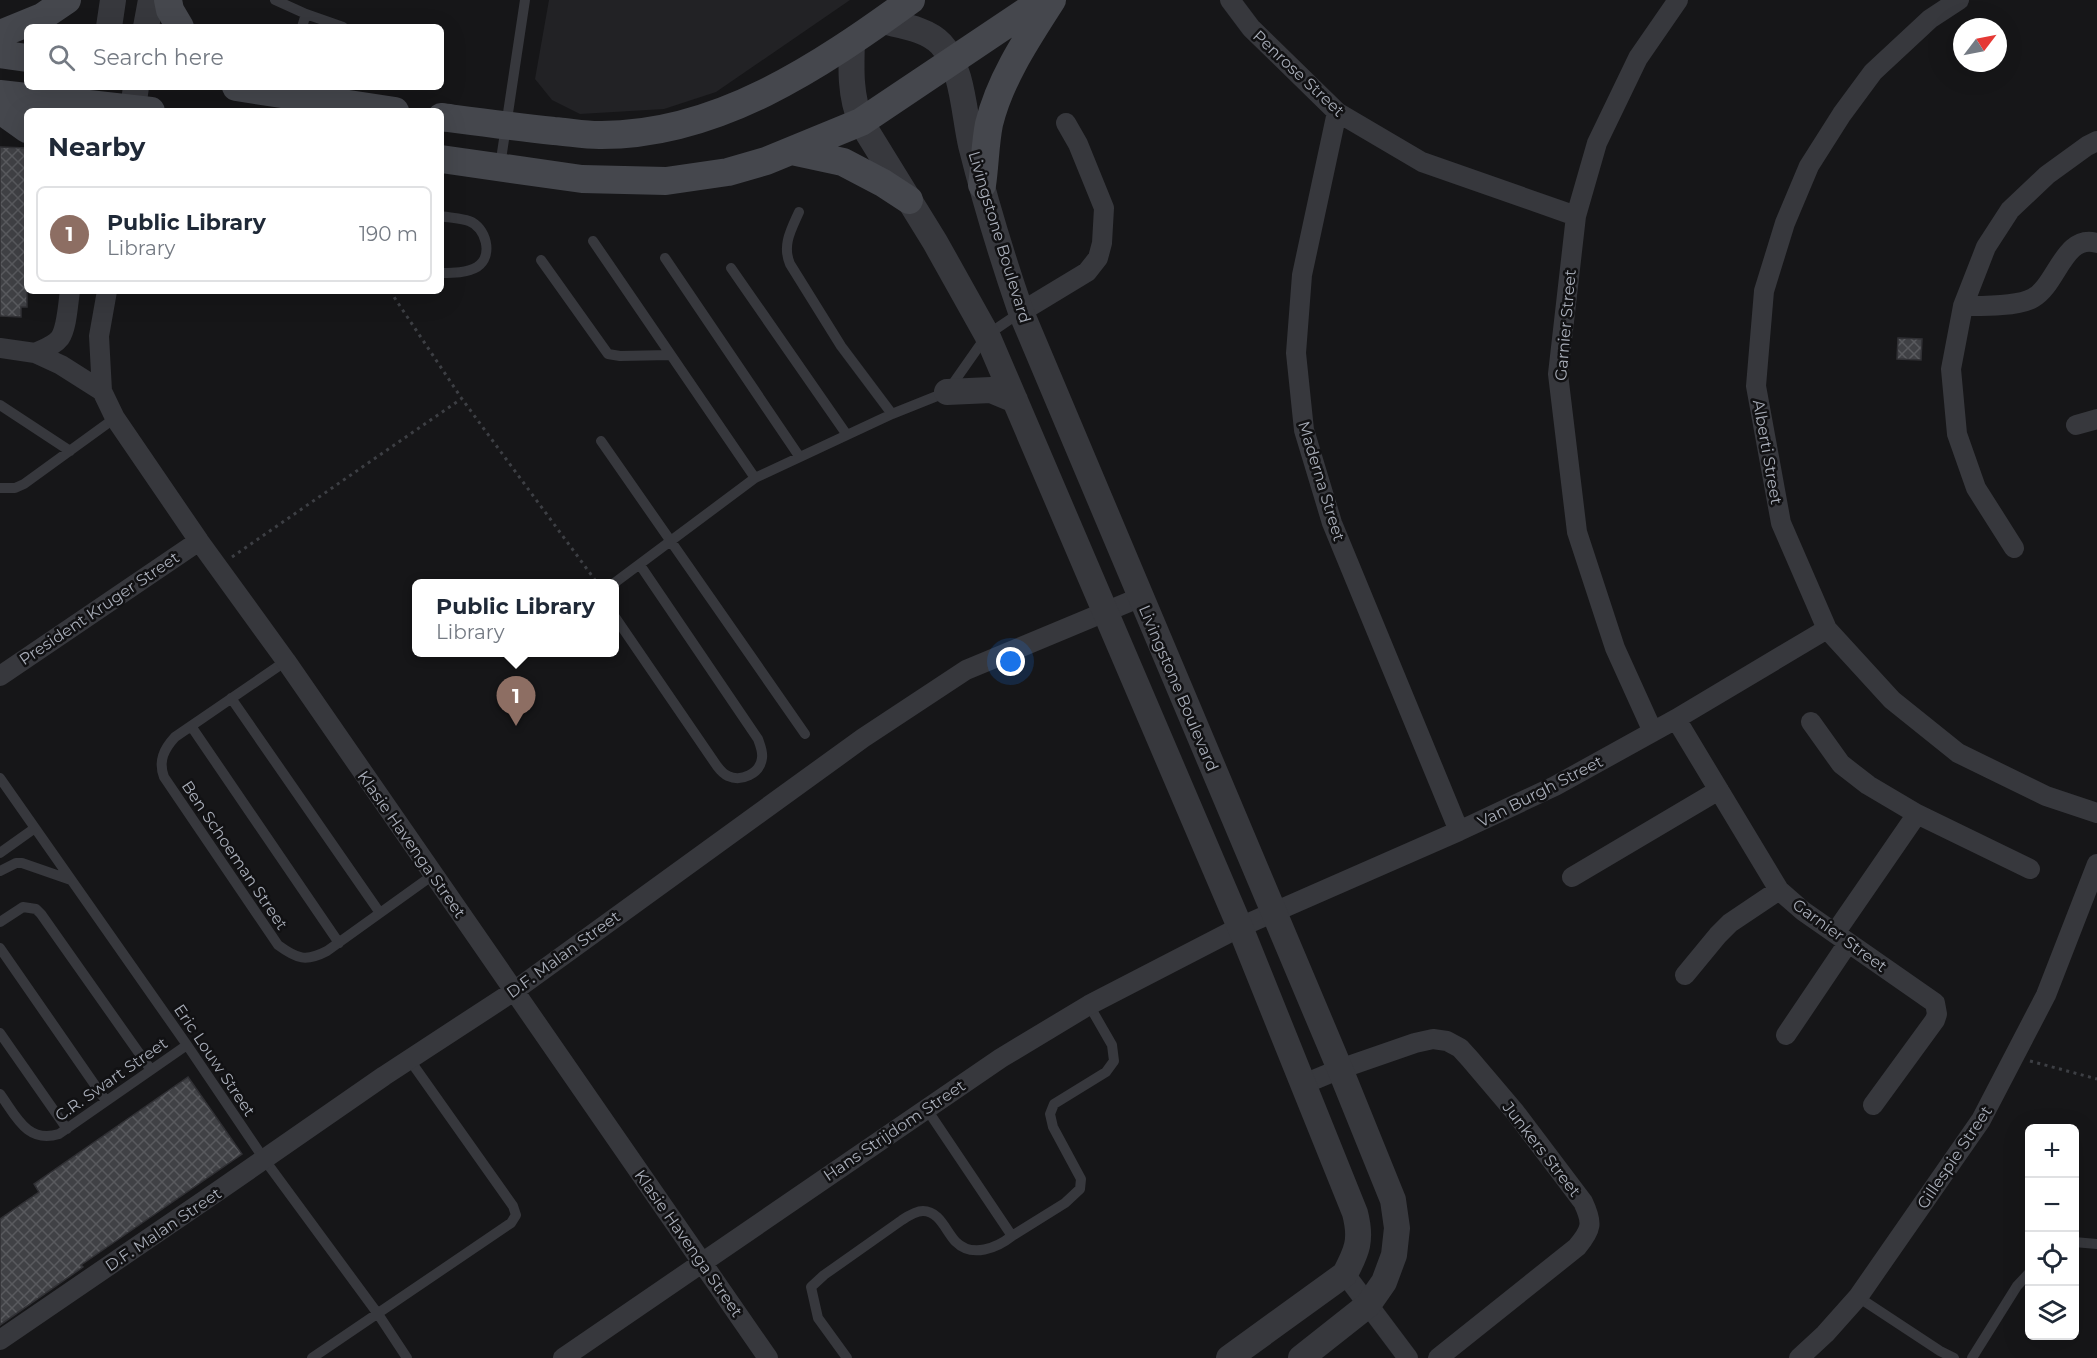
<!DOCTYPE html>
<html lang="en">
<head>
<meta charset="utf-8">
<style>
	body { margin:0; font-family:Montserrat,sans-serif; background:#f6f6f7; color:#1f2937 }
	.controls { position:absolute; right:18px; bottom:18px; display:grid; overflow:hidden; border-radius:9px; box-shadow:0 6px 24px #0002 }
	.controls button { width:54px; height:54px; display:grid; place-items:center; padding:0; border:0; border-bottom:2px solid #e0e1e3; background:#fff; color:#1f2937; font:30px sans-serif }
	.compass { position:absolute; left:1953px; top:18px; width:54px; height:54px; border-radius:50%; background:#fff; box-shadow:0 6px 24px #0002; rotate:58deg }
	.you { position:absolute; left:1011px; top:662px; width:21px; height:21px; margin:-15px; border:4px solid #fff; border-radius:50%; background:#1a73e8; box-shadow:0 0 0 9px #1a73e833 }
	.badge { display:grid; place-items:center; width:39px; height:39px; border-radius:50%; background:#7e6636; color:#fff; font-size:20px; font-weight:700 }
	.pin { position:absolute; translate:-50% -50px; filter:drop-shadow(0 2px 3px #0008) }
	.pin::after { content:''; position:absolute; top:32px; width:21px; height:18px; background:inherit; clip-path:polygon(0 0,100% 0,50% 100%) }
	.popup { position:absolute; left:412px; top:579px; width:207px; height:78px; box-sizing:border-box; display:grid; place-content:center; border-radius:9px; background:#fff; filter:drop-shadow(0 2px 4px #0005); font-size:20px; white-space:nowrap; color:#747a83 }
	.popup b { font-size:22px; color:#1f2937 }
	.popup::after { content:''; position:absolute; left:50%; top:100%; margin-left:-12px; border:12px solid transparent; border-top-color:#fff }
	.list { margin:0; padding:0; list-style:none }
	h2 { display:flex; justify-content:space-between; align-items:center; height:78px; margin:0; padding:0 24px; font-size:26px }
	h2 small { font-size:20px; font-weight:400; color:#747a83 }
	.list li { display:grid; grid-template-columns:39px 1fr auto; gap:18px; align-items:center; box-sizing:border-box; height:96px; margin:0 12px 12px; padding:0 12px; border:2px solid #e0e1e3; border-radius:9px }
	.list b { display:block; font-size:22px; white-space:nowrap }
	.list p { margin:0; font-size:20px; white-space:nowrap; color:#747a83 }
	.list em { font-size:20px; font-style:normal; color:#747a83 }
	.icon { flex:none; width:33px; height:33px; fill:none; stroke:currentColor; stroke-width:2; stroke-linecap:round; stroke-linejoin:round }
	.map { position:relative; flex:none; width:2097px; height:1358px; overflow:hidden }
	.search { position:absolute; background:#fff; box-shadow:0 6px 24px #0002; left:24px; top:24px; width:420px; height:66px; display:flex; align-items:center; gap:15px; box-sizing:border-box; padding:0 21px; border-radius:9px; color:#747a83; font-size:22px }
	.panel { position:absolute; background:#fff; box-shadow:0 6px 24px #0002; left:24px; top:108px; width:420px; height:186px; border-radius:9px }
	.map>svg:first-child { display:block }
	.built { fill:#222225 }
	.building { fill:url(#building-cross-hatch); stroke:#303034; stroke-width:1.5 }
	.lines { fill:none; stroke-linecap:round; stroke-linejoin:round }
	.path { stroke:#3d3f44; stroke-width:3; stroke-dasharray:3 4.5; stroke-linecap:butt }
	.service { stroke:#37383d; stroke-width:10 }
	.minor { stroke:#37383d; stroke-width:20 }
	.tertiary { stroke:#37383d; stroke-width:26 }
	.secondary { stroke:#45474d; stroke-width:28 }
	.labels { text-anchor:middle; stroke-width:5; stroke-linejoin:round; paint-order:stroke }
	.street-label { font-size:16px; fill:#a8adb8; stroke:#111113 }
</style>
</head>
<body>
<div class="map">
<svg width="2097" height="1358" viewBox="0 0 2097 1358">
	<defs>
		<pattern id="building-cross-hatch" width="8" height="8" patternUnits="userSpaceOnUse" patternTransform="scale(1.5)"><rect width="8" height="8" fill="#404145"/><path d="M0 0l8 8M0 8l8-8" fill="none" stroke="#595a5e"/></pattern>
	</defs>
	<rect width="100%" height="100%" fill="#161618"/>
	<path class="built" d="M549,0H850L716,92L664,109L580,114L552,100L535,79Z"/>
	<path class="building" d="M0,147L27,148V307H21V317L0,316Z
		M1898,338L1922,339L1921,360L1897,359Z
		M188,1077L242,1154L81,1265L83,1267L0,1325V1219L39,1192L34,1184Z"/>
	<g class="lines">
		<path class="path" d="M390,291L462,399L598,584
			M232,557L461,399
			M2030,1061L2097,1079"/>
		<path class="service" d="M275,0L306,14L343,27
			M302,27L306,14
			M500,166L525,0
			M799,212C791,230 782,245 790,264L841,346L892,414
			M441,216C450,218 461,218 469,221C486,227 494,256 477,267C467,273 453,273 441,273
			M593,241L755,478
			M665,258L799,456
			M541,260L608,354L620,356L670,355
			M731,268L847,435
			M0,405L70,451
			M601,441L805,734
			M0,488H15L24,484L115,418
			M613,584L755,478L892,414L947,392L987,335L1021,312
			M615,617L717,766C720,770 723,774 728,776C741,782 760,774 762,758C763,751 760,745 758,739L640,565
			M286,661L175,737C164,749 158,761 164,777L278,945C297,959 306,962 327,951L433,875
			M231,698L380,913
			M191,726L339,943
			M0,778L187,1045L264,1159L378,1314L407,1358
			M0,853L35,828
			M0,871L16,863H22L71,880
			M0,922L23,907L36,909L41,914L151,1070
			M0,948L106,1101
			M0,1033L67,1129
			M0,1094C16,1116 27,1144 59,1134L187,1045
			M1012,1236L1065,1203L1080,1189L1081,1179L1053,1127L1050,1114L1054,1104L1106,1072L1114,1061L1112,1045L1089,1005
			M2074,1242L2097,1244
			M1858,1297L1940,1351L1954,1358
			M312,1358L511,1223L516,1215L513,1206L409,1059
			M847,1358L818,1318L811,1287L824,1275L902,1220C908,1216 916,1211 923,1211C940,1211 946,1232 956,1242C972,1258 997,1248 1012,1236L926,1108
			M1972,1358L2017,1286L2030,1272"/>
		<path class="minor" d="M1230,0L1251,28L1337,112L1422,162L1576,216
			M1959,0L1930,19L1873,72L1842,114L1809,166L1785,223L1764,291L1756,386L1781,523L1827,629L1892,700L1958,753L2046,796L2097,813
			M1337,112L1302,275L1296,353L1304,430L1332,523L1459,831
			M1963,306C1981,306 2017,307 2033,298C2057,285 2064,233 2097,243
			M1021,312L1087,272L1098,258L1102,243L1104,208L1078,144L1066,123
			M0,348L35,353L61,365L102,391L115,418L199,541L286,661L768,1358
			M35,353C43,349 54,346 60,338C67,328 68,303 70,291
			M102,391L99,336L107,291
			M2076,425L2097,419
			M2014,548L1976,488L1957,434L1951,369L1963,306L1986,247L2010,210L2047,175L2087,146L2097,141
			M0,676L199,541
			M1676,719L1779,890L1803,911L1935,1003L1937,1014L1935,1020L1873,1105
			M1811,722L1841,764L1868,785L1917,814L1835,933
			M1653,732L1615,648L1577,532L1558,374L1576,216L1597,143L1638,58L1678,0
			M1917,814L2030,869
			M1572,877L1719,790
			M1685,975L1718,935L1730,923L1779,890
			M1786,1035L1848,943
			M1304,1084L1340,1069L1415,1043L1433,1039L1447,1041L1460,1048L1470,1059L1515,1112L1583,1202C1593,1223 1592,1229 1577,1247L1438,1358
			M1345,1274L1408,1358
			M0,1340L221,1189L384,1076L514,991L863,738L966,670L1141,597
			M563,1358L1001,1058L1089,1005L1240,927L1459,831L1555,786L1676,719L1827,629
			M1799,1358L1825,1334L1858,1297L1981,1120L2046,995L2097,864"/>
		<path class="tertiary" d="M882,21C902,26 927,29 941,44C963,67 964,115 971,145C985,201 1002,257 1021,312L1340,1069L1393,1200L1397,1228L1394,1255L1384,1282L1368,1305L1301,1358
			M109,27L113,0
			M146,27L151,0
			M852,41C851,69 850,96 861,122L935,242L987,335L1240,927L1355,1213C1362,1240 1357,1251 1345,1274L1229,1358
			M133,108L136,87
			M947,392L991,390L1015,400"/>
		<path class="secondary" d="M168,0L170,10L180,27
			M0,34L42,17L67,0
			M0,54L27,58
			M236,87L395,111
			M0,94L151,111
			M0,110L27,129
			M441,117C479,122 516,127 554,131C569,132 584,135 599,135C717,136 820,66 911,0
			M792,151L843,162L883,183L909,200
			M441,159L582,179L666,181L728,172L766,161L861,122L1043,0
			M982,185C985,165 985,144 989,124C1000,79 1027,39 1052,0"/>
	</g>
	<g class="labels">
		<g class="street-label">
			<text transform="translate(1299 73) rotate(43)" y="6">Penrose Street</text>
			<text transform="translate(1000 237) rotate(73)" y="6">Livingstone Boulevard</text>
			<text transform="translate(1565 325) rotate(-85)" y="6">Garnier Street</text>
			<text transform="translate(1768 452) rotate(80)" y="6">Alberti Street</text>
			<text transform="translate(1322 481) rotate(73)" y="6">Maderna Street</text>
			<text transform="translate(99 608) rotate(-34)" y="6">President Kruger Street</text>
			<text transform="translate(1179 688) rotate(67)" y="6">Livingstone Boulevard</text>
			<text transform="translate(1540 791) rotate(-27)" y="6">Van Burgh Street</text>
			<text transform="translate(412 844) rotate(55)" y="6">Klasie Havenga Street</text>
			<text transform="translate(235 855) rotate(56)" y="6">Ben Schoeman Street</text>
			<text transform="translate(1840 935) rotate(36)" y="6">Garnier Street</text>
			<text transform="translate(563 954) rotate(-36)" y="6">D.F. Malan Street</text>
			<text transform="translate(215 1060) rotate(56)" y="6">Eric Louw Street</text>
			<text transform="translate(111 1079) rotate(-35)" y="6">C.R. Swart Street</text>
			<text transform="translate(894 1130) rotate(-34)" y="6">Hans Strijdom Street</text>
			<text transform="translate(1542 1149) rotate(52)" y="6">Junkers Street</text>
			<text transform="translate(1954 1157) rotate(-56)" y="6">Gillespie Street</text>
			<text transform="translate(163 1229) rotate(-34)" y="6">D.F. Malan Street</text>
			<text transform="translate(689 1243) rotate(55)" y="6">Klasie Havenga Street</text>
		</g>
	</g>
</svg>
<div class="controls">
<button>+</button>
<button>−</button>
<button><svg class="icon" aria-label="locate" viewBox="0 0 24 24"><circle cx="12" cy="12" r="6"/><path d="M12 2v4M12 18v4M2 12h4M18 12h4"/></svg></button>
<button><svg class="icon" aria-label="layers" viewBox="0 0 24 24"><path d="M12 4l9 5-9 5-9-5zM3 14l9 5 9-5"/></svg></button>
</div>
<svg class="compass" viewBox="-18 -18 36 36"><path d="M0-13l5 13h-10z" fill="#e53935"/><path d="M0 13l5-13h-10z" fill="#747a83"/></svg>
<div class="you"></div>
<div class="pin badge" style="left:516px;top:726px;background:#8d6e63">1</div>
<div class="popup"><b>Public Library</b>Library</div>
<div class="search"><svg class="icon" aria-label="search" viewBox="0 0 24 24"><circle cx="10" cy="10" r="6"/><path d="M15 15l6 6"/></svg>Search here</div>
<section class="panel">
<h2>Nearby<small></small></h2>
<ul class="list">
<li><span class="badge" style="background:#8d6e63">1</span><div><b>Public Library</b><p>Library</p></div><em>190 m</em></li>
</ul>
</section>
</div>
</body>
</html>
